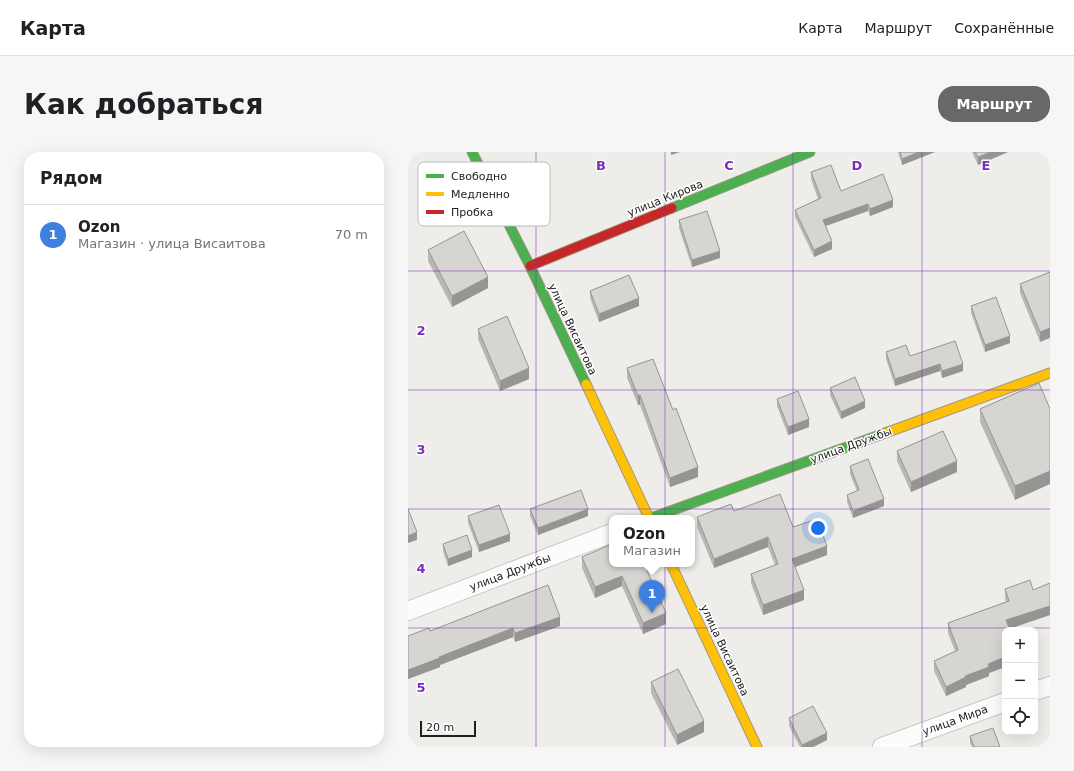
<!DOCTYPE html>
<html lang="ru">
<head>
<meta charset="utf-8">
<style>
	body { margin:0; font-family:"DejaVu Sans",sans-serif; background:#f6f6f6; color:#202124 }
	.controls { position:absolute; right:12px; bottom:12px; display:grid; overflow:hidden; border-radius:8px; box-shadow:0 4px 16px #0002 }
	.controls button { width:36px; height:36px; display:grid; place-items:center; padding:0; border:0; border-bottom:1px solid #e0e0e0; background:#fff; color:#202124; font:20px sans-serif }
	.scale { position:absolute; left:12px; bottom:10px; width:56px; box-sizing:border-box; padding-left:4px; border:2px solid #212121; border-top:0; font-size:11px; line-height:14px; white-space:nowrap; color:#212121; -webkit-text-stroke:3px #fff; paint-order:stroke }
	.you { position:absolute; left:410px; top:376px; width:14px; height:14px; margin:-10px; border:3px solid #fff; border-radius:50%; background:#1a73e8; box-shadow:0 0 0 6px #1a73e833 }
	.badge { display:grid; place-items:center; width:26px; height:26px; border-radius:50%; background:#696867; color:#fff; font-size:13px; font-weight:700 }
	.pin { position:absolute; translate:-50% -33px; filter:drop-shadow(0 1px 2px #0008) }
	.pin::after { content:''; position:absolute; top:21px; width:14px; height:12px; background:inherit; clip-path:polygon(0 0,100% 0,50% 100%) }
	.popup { position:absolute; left:201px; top:363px; width:86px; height:52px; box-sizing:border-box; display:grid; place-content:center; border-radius:8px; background:#fff; filter:drop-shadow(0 1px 3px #0005); font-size:13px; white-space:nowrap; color:#757577 }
	.popup b { font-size:15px; color:#202124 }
	.popup::after { content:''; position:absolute; left:50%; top:100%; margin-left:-8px; border:8px solid transparent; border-top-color:#fff }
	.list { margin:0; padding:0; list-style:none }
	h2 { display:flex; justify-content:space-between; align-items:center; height:52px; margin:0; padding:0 16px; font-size:17px }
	h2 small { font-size:13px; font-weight:400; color:#757577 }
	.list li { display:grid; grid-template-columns:26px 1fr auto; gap:12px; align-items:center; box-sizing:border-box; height:60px; padding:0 16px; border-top:1px solid #e0e0e0 }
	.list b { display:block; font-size:15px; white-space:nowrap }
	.list p { margin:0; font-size:13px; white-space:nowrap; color:#757577 }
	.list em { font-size:13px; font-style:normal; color:#757577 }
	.icon { flex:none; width:22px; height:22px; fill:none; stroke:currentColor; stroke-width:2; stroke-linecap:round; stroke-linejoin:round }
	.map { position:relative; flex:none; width:642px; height:595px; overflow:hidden; border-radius:16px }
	header { display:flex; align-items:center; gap:24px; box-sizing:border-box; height:56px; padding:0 20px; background:#fff; border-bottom:1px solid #e0e0e0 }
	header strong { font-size:19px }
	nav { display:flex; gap:22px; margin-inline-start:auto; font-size:14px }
	.intro { display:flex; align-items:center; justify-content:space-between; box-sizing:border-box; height:96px; padding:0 24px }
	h1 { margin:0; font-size:28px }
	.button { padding:10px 18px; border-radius:16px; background:#696867; color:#fff; font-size:14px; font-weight:700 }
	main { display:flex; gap:24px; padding:0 24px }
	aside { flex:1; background:#fff; border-radius:16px; box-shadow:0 4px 16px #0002 }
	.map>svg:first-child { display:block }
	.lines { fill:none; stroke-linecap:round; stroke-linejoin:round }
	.street-casing { stroke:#c8c7c6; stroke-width:20 }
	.fast-casing { stroke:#9a9a80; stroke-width:11 }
	.slow-casing { stroke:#9a9a80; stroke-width:11 }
	.jam-casing { stroke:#9a9a80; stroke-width:11 }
	.street { stroke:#fdfcfc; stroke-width:18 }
	.fast { stroke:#4caf50; stroke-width:9 }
	.slow { stroke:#ffc107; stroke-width:9 }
	.jam { stroke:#c62828; stroke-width:9 }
	.wall { fill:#b9b7b5 }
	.shaded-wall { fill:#969593 }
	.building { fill:#d7d5d2; stroke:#969593 }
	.grid { fill:none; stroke:#7b2cbf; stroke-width:1; stroke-opacity:0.55 }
	.labels { text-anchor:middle; stroke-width:3; stroke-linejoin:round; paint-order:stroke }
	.street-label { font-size:11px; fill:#212121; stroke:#fff }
	.key { fill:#fff; stroke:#bcbcbc; stroke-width:1 }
	.key-label { font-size:11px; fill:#212121 }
	.grid-label { font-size:13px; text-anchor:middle; font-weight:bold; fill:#7b2cbf; stroke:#fff; stroke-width:3; stroke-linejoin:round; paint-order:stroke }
</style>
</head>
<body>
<header>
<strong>Карта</strong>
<nav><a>Карта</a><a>Маршрут</a><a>Сохранённые</a></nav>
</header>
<div class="intro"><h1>Как добраться</h1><a class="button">Маршрут</a></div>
<main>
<aside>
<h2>Рядом<small></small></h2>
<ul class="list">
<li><span class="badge" style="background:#3f7fe0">1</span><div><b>Ozon</b><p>Магазин · улица Висаитова</p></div><em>70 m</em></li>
</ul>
</aside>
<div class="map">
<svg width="642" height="595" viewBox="0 0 642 595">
	<rect width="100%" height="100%" fill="#efedea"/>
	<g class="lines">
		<defs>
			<path id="street" d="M0,459L204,381
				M627,539L642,534
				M474,595L597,550"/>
			<path id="fast" d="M64,0L122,114L178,232
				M264,56L402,0
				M243,366L480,280"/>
			<path id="slow" d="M178,232L241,366
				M480,280L642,221
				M263,412L349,595"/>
			<path id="jam" d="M122,114L264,56"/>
		</defs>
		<use href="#street" class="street-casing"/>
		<use href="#fast" class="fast-casing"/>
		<use href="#slow" class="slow-casing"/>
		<use href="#jam" class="jam-casing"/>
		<use href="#street" class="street"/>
		<use href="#fast" class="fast"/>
		<use href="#slow" class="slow"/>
		<use href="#jam" class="jam"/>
	</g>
	<path class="wall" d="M490,0H527L494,13Z
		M564,0H600L570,13Z
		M403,20L433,39L485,55L462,64L460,59L417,74L424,97L406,105L387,65V58L410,47L403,27Z
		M271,68L312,106L284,115L271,76Z
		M20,98L80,136L44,155L20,109Z
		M642,120L632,190L612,141V132Z
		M182,139L231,154L191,170L182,146Z
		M563,154L602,191L577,200L563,161Z
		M70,177L121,227L92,239L70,187Z
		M478,200L502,204L555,219L534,226L532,219L487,234L478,207Z
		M219,216L265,258L290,325L262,335L232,253H230L219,226Z
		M631,231L607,348L572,270V257Z
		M422,236L457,256L433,267L422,243Z
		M369,247L401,275L380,283L369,254Z
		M489,299L549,320L503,340L489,309Z
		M442,314L476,354L445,366L439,350V343L449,339L442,322Z
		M122,357L180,364L130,383L122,364Z
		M326,359L385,375L419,403L387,415L396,448L355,463L343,431V422L367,413L360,395L306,416L289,375V365Z
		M60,364L102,389L71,400L60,371Z
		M35,392L64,405L40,414L35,399Z
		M204,392L258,472L235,482L214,434L187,446L174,416V405Z
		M642,431V463L597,478V515L581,521V524L558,533V535L538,544L526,519V509L547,499L540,481V471L598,450L597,446V437L625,438Z
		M152,474L107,490L105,485L32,513V515L0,527V484L22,479Z
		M243,530L296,580L269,593L243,541Z
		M381,566L419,588L405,595H392L381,574Z
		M562,584L592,595H564L562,591Z"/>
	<path class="shaded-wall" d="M263,0H272L263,3Z
		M511,0H527L494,13V7Z
		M583,0H600L570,13V5Z
		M485,48V55L462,64V57Z
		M460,52V59L415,75V68Z
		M424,89V97L406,105V98Z
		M312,99V106L284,115V108Z
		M80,125V136L44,155V144Z
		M231,146V154L191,170V162Z
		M642,176V186L632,190V180Z
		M602,184V191L577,200V193Z
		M532,212V219L487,234V227Z
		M555,212V219L534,226V219Z
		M121,216V227L92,239V229Z
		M232,243V253H230V244Z
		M457,249V256L433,267V260Z
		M401,267V275L380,283V275Z
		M549,309V320L503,340V330Z
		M290,315V325L262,335V326Z
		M642,319V332L607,348V334Z
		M476,347V354L445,366V359Z
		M180,357V364L130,383V376Z
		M9,380V388L0,391V384Z
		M102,382V389L71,400V393Z
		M360,385V395L306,416V407Z
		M419,394V403L384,416V407Z
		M64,398V405L40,414V407Z
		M214,424V434L187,446V435Z
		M396,438V448L355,463V453Z
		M642,454V463L598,478V468Z
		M258,461V472L235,482V471Z
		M152,465V474L107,490V481Z
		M105,476V485L32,513V515L0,527V518L31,505Z
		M597,505V515L581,521V524L558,533V535L538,544V535L580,512Z
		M296,569V580L269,593V583Z
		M419,581V588L405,595H394V593Z"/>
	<path class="building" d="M492,0H511L494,7Z
		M567,0H583L570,5Z
		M423,13L433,39L475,22L485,48L462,57L460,52L415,68L424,89L406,98L387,58L413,46L403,20Z
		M299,59L312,99L284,108L271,68Z
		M56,79L80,125L44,144L20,98Z
		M642,120V176L632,180L612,132Z
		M221,123L231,146L191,162L182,139Z
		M588,145L602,184L577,193L563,154Z
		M99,164L121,216L92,229L70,177Z
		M547,189L555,212L534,219L532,212L487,227L478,200L498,193L502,204Z
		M245,207L265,258L268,256L290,315L262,326L232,243L230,244L219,216Z
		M447,225L457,249L433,260L422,236Z
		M631,231L642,257V319L607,334L572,257Z
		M390,239L401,267L380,275L369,247Z
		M535,279L549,309L503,330L489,299Z
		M460,307L476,347L445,359L439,343L451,338L442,314Z
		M173,338L180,357L130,376L122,357Z
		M372,342L385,375L409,367L419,394L384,407L396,438L355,453L343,422L370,412L360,385L306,407L289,365L323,352L326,359Z
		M91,353L102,382L71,393L60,364Z
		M0,357L9,380L0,384Z
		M59,383L64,398L40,407L35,392Z
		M204,392V412H236L258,461L235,471L214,424L187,435L174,405Z
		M622,428L625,438L642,431V454L598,468L602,478H597V505L580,512L581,515L557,524L558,525L538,535L526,509L550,498L540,471L601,449L597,437Z
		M140,433L152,465L107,481L105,476L31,505L32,506L0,518V484L21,476L22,479Z
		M270,517L296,569L269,583L243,530Z
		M405,554L419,581L394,593L381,566Z
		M585,576L592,595H566L562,584Z"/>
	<path class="grid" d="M128,0V595M257,0V595M385,0V595M514,0V595M0,119H642M0,238H642M0,357H642M0,476H642"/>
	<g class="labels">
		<g class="street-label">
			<text transform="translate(257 46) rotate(-22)" y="4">улица Кирова</text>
			<text transform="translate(165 177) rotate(65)" y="4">улица Висаитова</text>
			<text transform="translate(443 293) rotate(-20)" y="4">улица Дружбы</text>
			<text transform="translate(102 420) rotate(-21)" y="4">улица Дружбы</text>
			<text transform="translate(317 498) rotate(65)" y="4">улица Висаитова</text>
			<text transform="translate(547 568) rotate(-20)" y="4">улица Мира</text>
		</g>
	</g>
	<rect x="10" y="10" width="132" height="64" rx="6" class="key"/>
	<rect x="18" y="22" width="18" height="4" fill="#4caf50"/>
	<rect x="18" y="40" width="18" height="4" fill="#ffc107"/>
	<rect x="18" y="58" width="18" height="4" fill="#c62828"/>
	<g class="key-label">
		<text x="43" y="28">Свободно</text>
		<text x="43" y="46">Медленно</text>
		<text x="43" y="64">Пробка</text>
	</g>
	<g class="grid-label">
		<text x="193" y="18">B</text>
		<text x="321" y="18">C</text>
		<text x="449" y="18">D</text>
		<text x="578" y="18">E</text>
		<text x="13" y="183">2</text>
		<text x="13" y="302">3</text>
		<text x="13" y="421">4</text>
		<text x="13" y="540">5</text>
	</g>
</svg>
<div class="controls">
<button>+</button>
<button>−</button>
<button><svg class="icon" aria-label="locate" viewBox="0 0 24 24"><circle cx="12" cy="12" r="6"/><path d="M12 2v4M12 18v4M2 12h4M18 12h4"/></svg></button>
</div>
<div class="scale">20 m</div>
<div class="you"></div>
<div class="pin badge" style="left:244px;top:461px;background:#3f7fe0">1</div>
<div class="popup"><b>Ozon</b>Магазин</div>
</div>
</main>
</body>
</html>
